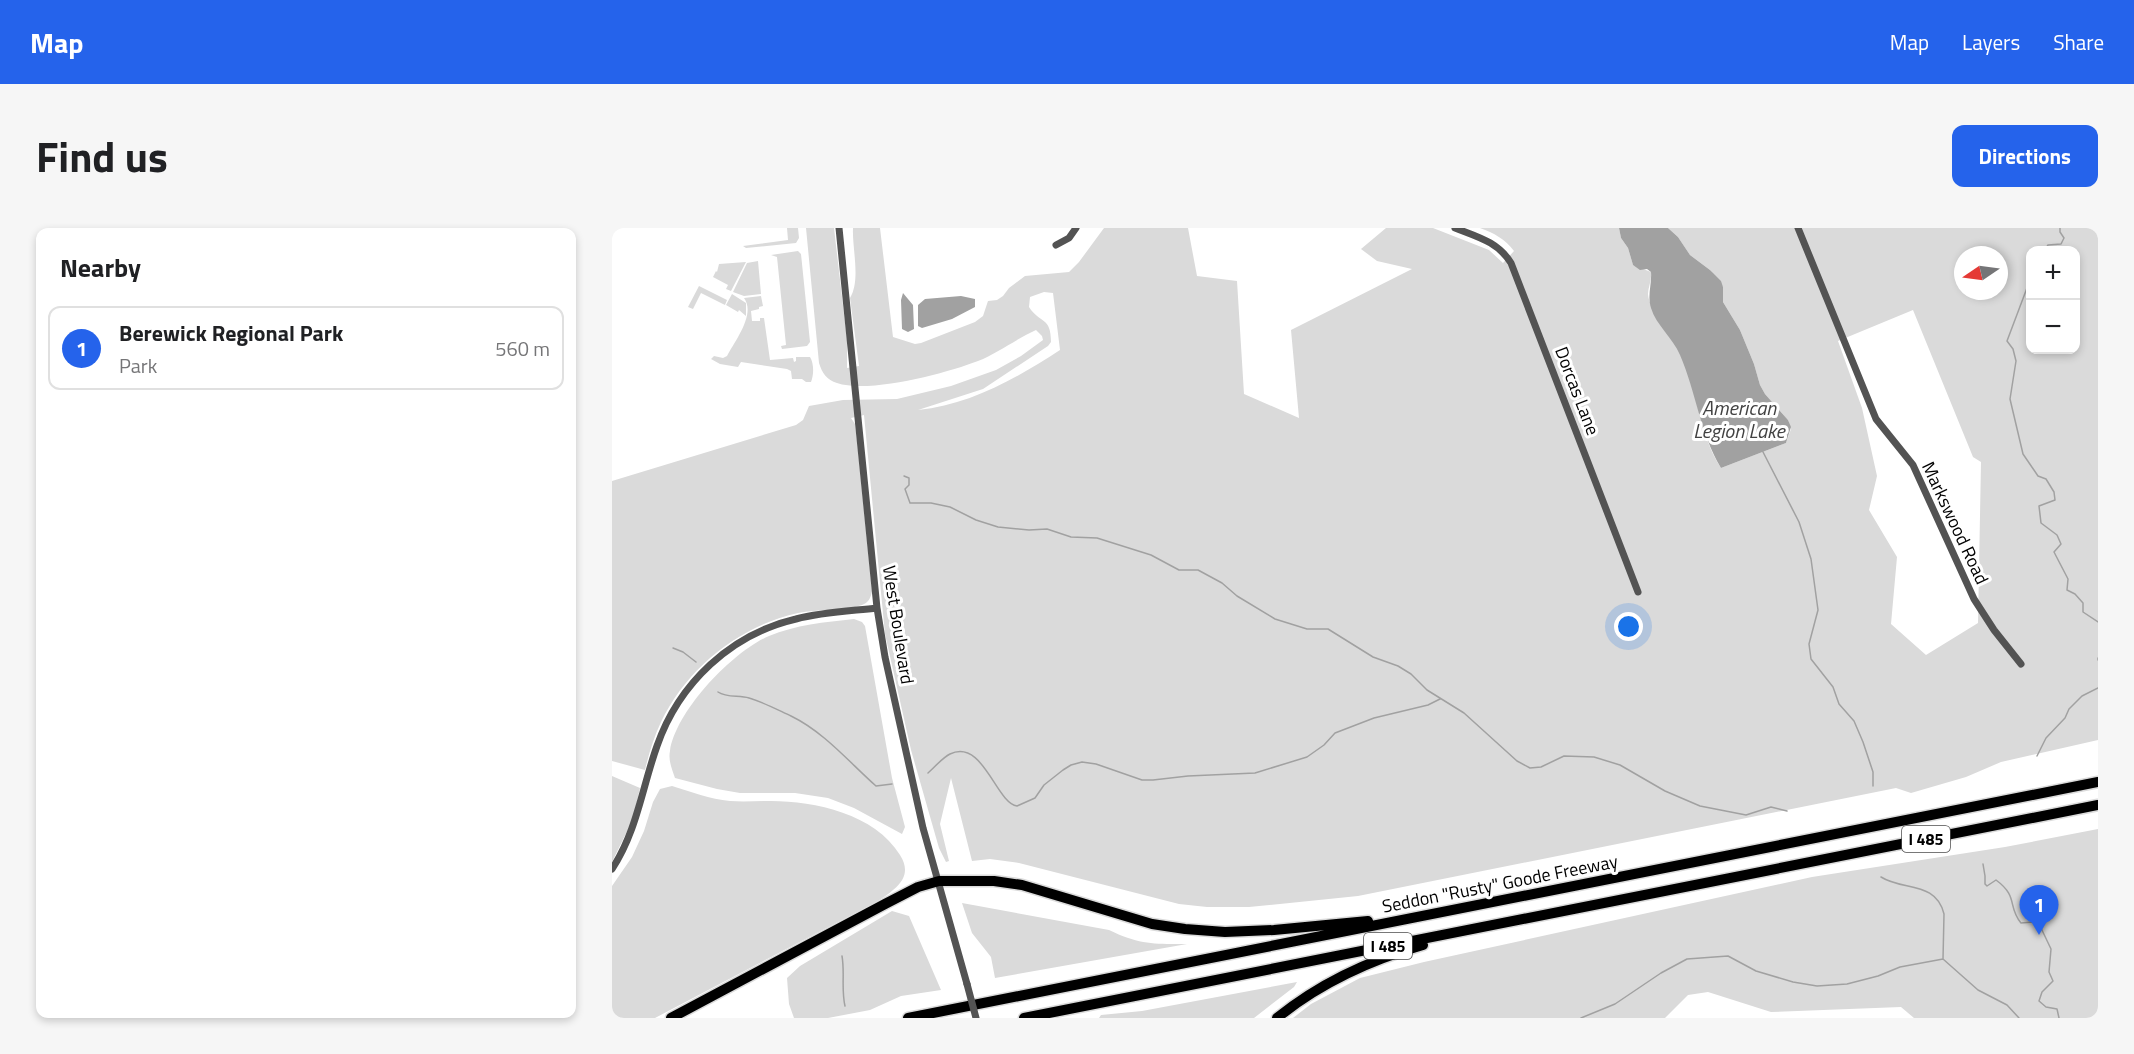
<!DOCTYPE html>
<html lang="en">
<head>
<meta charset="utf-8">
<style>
	body { margin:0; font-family:"Titillium Web",sans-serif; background:#f6f6f6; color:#202124 }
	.controls { position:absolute; right:18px; top:18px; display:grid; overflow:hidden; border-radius:12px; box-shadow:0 3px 9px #0003 }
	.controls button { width:54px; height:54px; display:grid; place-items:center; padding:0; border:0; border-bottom:2px solid #e0e0e0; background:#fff; color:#202124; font:30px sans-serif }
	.compass { position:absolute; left:1342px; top:18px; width:54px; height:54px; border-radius:50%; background:#fff; box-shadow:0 3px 9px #0003; rotate:257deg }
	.you { position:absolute; left:1017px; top:399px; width:21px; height:21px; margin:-15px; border:4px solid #fff; border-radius:50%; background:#1a73e8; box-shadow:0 0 0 9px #1a73e833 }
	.badge { display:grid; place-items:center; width:39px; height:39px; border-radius:50%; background:#2563eb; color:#fff; font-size:20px; font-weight:700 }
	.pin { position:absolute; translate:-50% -50px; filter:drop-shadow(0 2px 3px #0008) }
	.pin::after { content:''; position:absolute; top:32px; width:21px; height:18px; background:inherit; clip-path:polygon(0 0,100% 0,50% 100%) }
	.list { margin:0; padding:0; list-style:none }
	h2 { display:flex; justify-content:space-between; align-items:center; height:78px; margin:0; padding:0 24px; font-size:26px }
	h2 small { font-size:20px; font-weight:400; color:#757577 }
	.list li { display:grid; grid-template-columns:39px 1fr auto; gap:18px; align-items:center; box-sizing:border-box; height:84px; margin:0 12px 12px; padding:0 12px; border:2px solid #e0e0e0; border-radius:12px }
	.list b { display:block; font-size:22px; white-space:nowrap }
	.list p { margin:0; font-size:20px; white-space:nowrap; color:#757577 }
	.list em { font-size:20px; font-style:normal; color:#757577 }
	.map { position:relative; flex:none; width:1486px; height:790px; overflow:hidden; border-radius:12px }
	header { display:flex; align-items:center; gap:36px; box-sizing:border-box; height:84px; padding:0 30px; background:#2563eb; color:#fff }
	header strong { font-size:28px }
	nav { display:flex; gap:33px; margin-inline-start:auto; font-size:21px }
	.intro { display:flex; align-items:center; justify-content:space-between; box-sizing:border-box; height:144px; padding:0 36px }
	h1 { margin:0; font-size:42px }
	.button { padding:15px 27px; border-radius:12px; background:#2563eb; color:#fff; font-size:21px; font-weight:700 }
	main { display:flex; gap:36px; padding:0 36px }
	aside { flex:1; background:#fff; border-radius:12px; box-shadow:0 3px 9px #0003 }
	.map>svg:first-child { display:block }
	.green { fill:#dadada; fill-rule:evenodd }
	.water { fill:#a1a1a1 }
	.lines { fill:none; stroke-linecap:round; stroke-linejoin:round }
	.stream { stroke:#a1a1a1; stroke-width:1.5 }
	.highway-casing { stroke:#dbdbdb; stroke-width:13 }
	.minor { stroke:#535353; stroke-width:7 }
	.highway { stroke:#000; stroke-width:10 }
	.minor-bridge { stroke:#535353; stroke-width:7 }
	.labels { text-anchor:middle; stroke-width:6; stroke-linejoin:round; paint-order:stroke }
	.shield { fill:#fff; stroke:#4c4c4c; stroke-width:1.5 }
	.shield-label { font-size:16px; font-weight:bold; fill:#000 }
	.street-label { font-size:18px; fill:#000; stroke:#fff }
	.water-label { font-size:20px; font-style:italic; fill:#424242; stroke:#fff }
</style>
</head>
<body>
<header>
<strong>Map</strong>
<nav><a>Map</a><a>Layers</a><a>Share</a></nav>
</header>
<div class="intro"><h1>Find us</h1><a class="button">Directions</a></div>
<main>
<aside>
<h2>Nearby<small></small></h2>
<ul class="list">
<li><span class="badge">1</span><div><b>Berewick Regional Park</b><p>Park</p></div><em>560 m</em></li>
</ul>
</aside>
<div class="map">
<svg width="1486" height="790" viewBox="0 0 1486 790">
	<rect width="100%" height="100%" fill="#fff"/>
	<path class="green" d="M175,0H186L187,10L184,15L134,20L131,18L176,12Z
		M194,0H222L235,112V140L247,138L238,70C249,52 240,21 241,0H268L281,109L303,116L309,115L363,94L371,88L376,73L385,72L391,68L397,60L413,48L457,44L467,34L492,0H576L585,48L625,53L632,166L687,190L679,102L800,41L765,33L749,21L774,0H821L877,22L891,35L902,23C893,11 882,5 868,0H1007L1009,10L1016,20L1021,37L1039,44C1040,52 1036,59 1036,66C1037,83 1059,108 1067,123C1086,160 1086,205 1109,240L1174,215L1179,201L1176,192L1153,166L1148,157L1142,136L1128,102L1111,74V59L1098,42L1078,27L1066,9L1056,0H1486V512L1389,534L1354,549L1299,565L1284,560L746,668L637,679H595L567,676L407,635L378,631L360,633L339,550L328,596L336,629L337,633L334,634L327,620L299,522L273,406L252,187L239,190L243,196L245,213L260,363C259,370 256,375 250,377C231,383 206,381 186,385C127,398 75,440 49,494C42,509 37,525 33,542L0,533V253L184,197L191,192L197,178L231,172L285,171L339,158L384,142L409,128L431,112L430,108L424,102C404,111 386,125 366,133C335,145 257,166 225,155C215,152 210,145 207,135ZM1418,22H1464V122H1418ZM1351,27H1387V63H1351ZM432,64L441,65L448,122C405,150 358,177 306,182L371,161L436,118L439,114C439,88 428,96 417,79L418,69ZM1301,82L1361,229L1369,234L1366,395L1314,427L1279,396L1285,329L1257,282L1265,248L1250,180L1226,113Z
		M186,23L189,26L198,114L195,118L170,121L169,118L174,117L165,29L159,27Z
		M146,33L149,66L132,68L121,64L135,35Z
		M134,34L119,63L114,61L116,57L101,49L104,43L105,44L107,36Z
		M87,58L115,72L113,77L89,65L81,81L76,79Z
		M120,66L134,75V88L127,82L126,84L114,77Z
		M149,68L151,78L147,79V81L139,83L140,93H148V90H152L158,132L181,130L182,134L184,133V129H198C202,135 202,147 199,154H194L190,151H180L179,143L175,141L129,134L126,139L108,136L99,131L102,128L111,130L115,128C123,113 144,86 132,70Z
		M242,391L250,394L253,398L280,550L293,599L290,606L242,580L216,570L183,565H128L105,561L63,550C60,541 56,532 58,523C64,483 120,424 157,408C183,397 213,394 242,391Z
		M0,548L28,560L21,591L0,634Z
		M60,558C79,564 98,571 118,573C131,574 145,573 159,573C203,573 263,586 288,627C302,649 284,661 266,673L43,790H0V658L20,629L32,603L41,574L48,561Z
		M1486,601V790H1302L1289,779L1159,784L1096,764L1076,767L1053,790H681L699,776L748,750L812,734L1200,649L1393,619Z
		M350,675L497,702C528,717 542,716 575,716L383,750L379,729L360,705Z
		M280,683L297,688L329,762L289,768L258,782L216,790H182L177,776L175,750L188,738Z
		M685,754L682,759L642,790H487L489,787L530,783Z"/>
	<path class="water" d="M1007,0H1056L1066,9L1078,27L1098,42L1109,53L1111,59V74L1128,102L1142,136L1148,157L1153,166L1176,192L1179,199L1174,215L1109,240C1088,205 1084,164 1068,127C1061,110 1044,97 1039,80C1035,67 1040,57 1039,44L1035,41L1028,42L1021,37L1016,20L1009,10Z
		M291,65L301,77L302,101L296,104L290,101L289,72Z
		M349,68L363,71V79L340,91L310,100L306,98V77L313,71Z"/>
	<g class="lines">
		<path class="stream" d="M1433,22L1436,17L1449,16L1452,10L1448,4V0
			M1418,52L1395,113L1401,121L1404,133L1398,171L1411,226L1426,248L1434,251L1442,264L1443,272L1427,278L1429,295L1445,307L1449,316L1442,324L1456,351L1455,362L1463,366L1471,375V384L1486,394
			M1150,222L1187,294L1199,331L1206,382L1197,416L1199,431L1221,459L1227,476L1242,493L1251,514L1261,544V558
			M292,248L297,250V257L293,261L298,275H319L338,279L364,292L386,299L417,302L435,301L459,309L485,310L539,327L567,342H586L610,355L625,368L663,391L695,401H716L761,429L786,438L799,446L815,462L852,485L905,533L918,540L929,539L952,528L982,529L1008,537L1053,563L1088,578L1134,587L1159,579L1175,583
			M61,420L71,424L84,434
			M1486,430V432
			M106,464C115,470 127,467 137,470C151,474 166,482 179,488C212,504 237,534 264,558L280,556
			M1425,528L1434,510L1453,490L1457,481L1470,468L1486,460
			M316,545C323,539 330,530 338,526C371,510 384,575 405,578L423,570L432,557L451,542L459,537L470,534L484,536L530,552H541L576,548L643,545L695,529L712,517L723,505L762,490L816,477L828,471
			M1371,636L1373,648V656L1375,658L1384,652C1407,669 1395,678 1409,695L1421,694L1429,700L1439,721L1437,744L1441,753L1430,764L1427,773L1434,779L1445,781L1447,790
			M1269,649C1291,663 1324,653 1332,686L1331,731L1366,762L1395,777L1407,790
			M230,728C233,745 229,761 233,778
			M969,790L1003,776L1049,745L1075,731L1116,728L1144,743L1181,754L1205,758L1235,756L1266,748L1288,739L1331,731"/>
		<defs>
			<path id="highway" d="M59,790L273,676L306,659L327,653H382L410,657L540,696L573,701L613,704L662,702L756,693
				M296,790L1486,554
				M412,790L1486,577
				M665,790C708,755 758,732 811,717"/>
		</defs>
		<use href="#highway" class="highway-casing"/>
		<path class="minor" d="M227,0L265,380L273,429L311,600L355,756
			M843,0C866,9 886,14 899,35L1026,364
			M1186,0L1264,191L1301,237L1362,371L1382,402L1409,436
			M444,17L457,10L464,0
			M0,641C25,603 30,560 45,518C67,455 119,406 184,391C210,384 238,383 265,380"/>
		<use href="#highway" class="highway"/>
		<path class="minor-bridge" d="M355,756L364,790"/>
	</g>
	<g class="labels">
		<g class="shield">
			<rect x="1290" y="598" width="48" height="26" rx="4.5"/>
			<rect x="752" y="705" width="48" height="26" rx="4.5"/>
		</g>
		<g class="shield-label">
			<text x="1314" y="617">I 485</text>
			<text x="776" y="724">I 485</text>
		</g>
		<g class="street-label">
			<text transform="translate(965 163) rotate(69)" y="6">Dorcas Lane</text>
			<text transform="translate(1343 295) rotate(65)" y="6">Markswood Road</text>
			<text transform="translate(286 397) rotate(81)" y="6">West Boulevard</text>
			<text transform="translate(888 656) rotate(-11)" y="6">Seddon "Rusty" Goode Freeway</text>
		</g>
		<g class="water-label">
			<text x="1127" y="187">American<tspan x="1127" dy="23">Legion Lake</tspan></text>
		</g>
	</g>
</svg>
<div class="controls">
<button>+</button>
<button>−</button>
</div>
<svg class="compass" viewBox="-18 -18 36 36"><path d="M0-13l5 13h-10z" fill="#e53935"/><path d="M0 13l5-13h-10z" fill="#757577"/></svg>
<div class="you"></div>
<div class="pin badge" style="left:1427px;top:707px">1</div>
</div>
</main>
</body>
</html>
